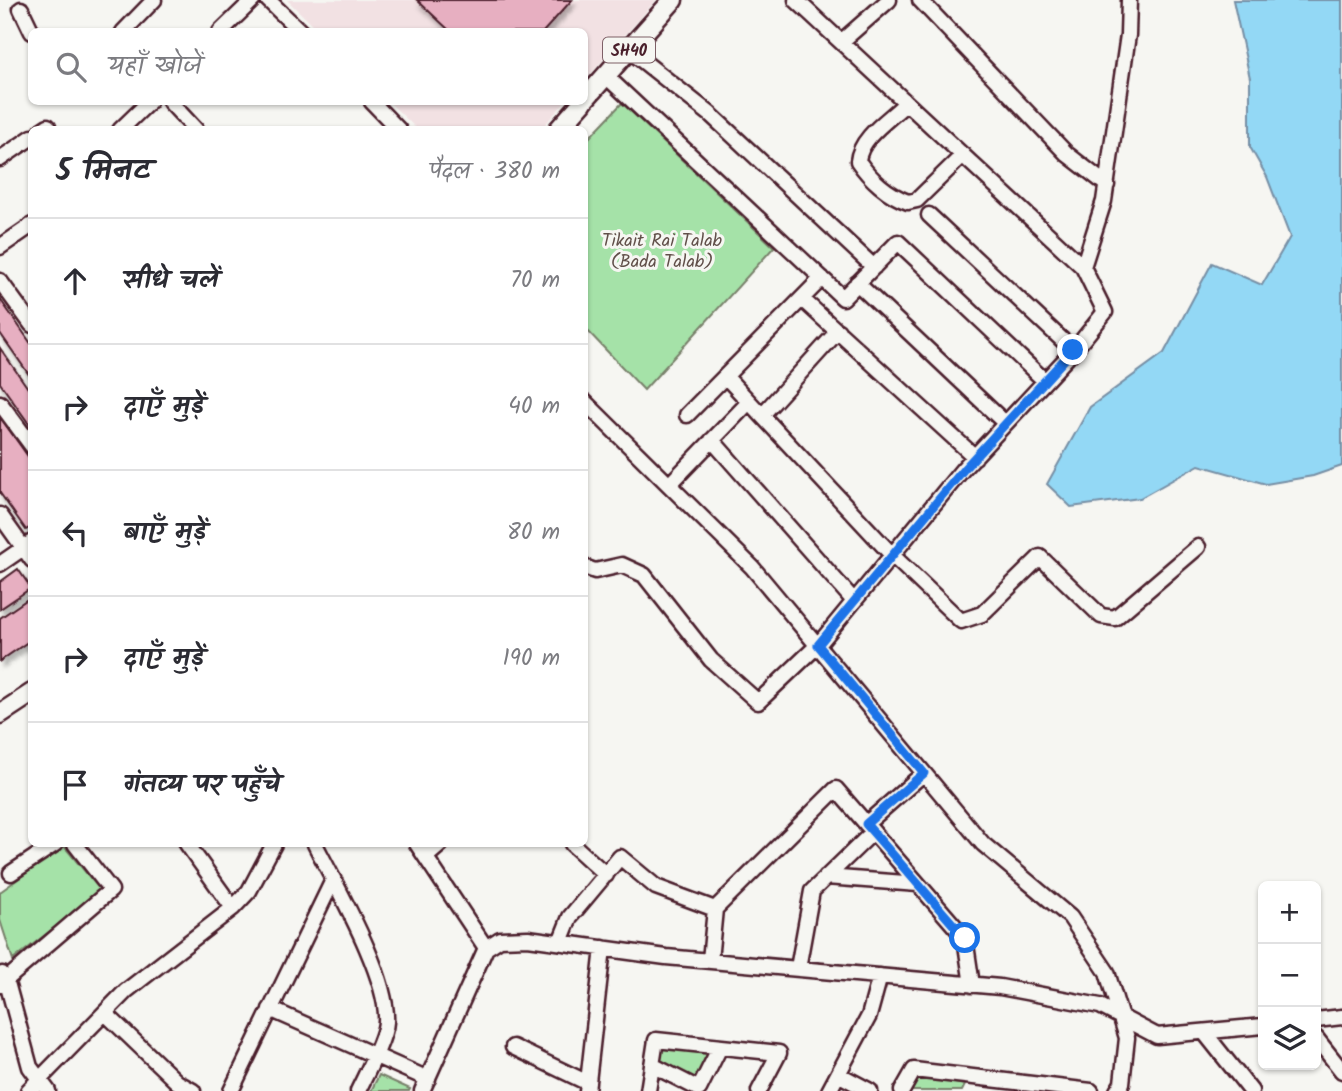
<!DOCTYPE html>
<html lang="hi">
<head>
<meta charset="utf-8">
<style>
	body { margin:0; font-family:Kalam,"Playpen Sans Deva",sans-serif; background:#f2f2f3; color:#2b2b33 }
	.controls { position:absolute; right:21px; bottom:21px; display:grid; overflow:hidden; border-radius:10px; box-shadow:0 2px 5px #0004 }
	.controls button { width:63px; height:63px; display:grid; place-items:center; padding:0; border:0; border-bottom:2px solid #e1e1e2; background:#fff; color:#2b2b33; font:35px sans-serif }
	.stop { position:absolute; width:21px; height:21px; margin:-16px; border:5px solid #1a73e8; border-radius:50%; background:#fff }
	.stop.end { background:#1a73e8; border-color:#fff; box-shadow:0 2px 7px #0008 }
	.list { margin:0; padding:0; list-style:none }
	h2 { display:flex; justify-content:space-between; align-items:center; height:91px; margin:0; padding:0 28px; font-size:30px }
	h2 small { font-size:23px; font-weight:400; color:#7c7c81 }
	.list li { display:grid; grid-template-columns:46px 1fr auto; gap:21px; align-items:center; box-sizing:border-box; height:126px; padding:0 28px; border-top:2px solid #e1e1e2 }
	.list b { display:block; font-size:26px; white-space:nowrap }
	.list em { font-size:23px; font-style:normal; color:#7c7c81 }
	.icon { flex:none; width:38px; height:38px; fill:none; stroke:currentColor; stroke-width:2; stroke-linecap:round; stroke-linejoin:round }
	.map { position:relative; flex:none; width:1342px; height:1091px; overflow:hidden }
	.search { position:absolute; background:#fff; box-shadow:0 2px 5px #0004; left:28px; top:28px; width:560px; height:77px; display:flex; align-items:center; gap:18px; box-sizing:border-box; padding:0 24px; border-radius:10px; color:#7c7c81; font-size:26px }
	.panel { position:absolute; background:#fff; box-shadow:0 2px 5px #0004; left:28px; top:126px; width:560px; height:721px; border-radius:10px }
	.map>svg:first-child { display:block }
	.built { fill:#f2e1e3 }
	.green { fill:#a5e2a8; stroke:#78806a; stroke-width:2 }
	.water { fill:#93d8f5; stroke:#768ea4; stroke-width:2 }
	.building { fill:#e7afc1; stroke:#4a1f2b; stroke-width:2; filter:url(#shadow) }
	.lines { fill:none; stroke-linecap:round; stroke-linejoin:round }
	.minor-casing { stroke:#4a1f2b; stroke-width:19 }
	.major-casing { stroke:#4a1f2b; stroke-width:23 }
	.minor { stroke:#f6f6f2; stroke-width:14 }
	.major { stroke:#f6f6f2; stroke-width:18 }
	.route { stroke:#1a73e8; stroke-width:9 }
	.labels { text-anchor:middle; stroke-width:6; stroke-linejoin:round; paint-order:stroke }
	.shield { fill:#f6f6f2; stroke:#7e6067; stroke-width:2 }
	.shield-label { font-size:16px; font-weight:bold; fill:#4a1f2b }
	.park-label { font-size:18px; fill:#61504a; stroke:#f6f6f2 }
</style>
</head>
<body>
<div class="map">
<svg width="1342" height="1091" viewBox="0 0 1342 1091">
	<defs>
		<filter id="shadow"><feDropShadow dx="3" dy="5.5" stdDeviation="2" flood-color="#0004"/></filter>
	</defs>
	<rect width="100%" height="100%" fill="#f6f6f2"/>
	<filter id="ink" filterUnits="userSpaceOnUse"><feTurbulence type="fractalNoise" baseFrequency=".0143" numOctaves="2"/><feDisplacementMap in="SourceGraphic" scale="14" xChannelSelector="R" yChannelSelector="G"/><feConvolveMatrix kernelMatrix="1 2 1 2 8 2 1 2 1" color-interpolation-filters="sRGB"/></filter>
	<g filter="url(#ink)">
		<path class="built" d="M287,0H656L585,80L584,32L319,31Z
			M389,102H565L540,130L417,129Z"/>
		<path class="green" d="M622,103L774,247L644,390L585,328V142Z
			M64,846L101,891L13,960L0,920V892Z
			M663,1047L709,1052L696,1081L660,1064Z
			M379,1075L410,1089L409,1091H371Z
			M919,1076L965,1085L962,1091H910Z"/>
		<path class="water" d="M1233,0H1342V466L1313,476L1266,484L1199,465L1140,498L1071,507L1047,484L1090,407L1164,353L1212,263L1262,285L1290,237L1267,177L1250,147V78Z"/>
		<path class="building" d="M417,0H572L543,32H451Z
			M0,299L32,345V379L0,333Z
			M0,348L32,394V428L0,383Z
			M0,417L32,462V526L26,530L0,493Z
			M18,569L31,588L0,609V582Z
			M32,596V639L0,661V618Z"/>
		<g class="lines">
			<defs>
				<path id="minor" d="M268,0L301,32
					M920,0L1067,154L1107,185
					M21,9L32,32
					M123,32L154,0
					M220,32L253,0
					M841,42L889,0
					M629,50L710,114L874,267
					M606,76L843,298L898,242L1045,381
					M170,102L196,130
					M372,102L399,130
					M906,103C890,119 860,137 858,161C870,179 888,195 908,202L917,200L963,155
					M42,130L48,126
					M120,130L149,102
					M0,159L32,137
					M929,215L1073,350
					M0,247L32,225
					M1083,267L1104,201L1128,35L1129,0
					M0,281L32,325
					M857,283L1005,423
					M802,299L975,457
					M726,377L892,555L961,621L982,614L1040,557L1101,616L1115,618L1198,547
					M584,401L752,567L983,844L1070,917L1107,972L1127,1038L1122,1083L1117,1091
					M0,403L32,446
					M687,415L822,278
					M762,415L838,331
					M712,440L854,601
					M669,485L749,402
					M0,515L32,560
					M0,564L32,542
					M584,567L595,571L622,565L644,575L711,660L758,702L818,645L963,469L1076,348L1105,312L1083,267L796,0
					M866,824L924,773
					M187,844L233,908
					M315,844C336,886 389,977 386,1022C385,1039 366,1074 358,1091
					M417,844L486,948
					M572,844L606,875
					M426,857L441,844
					M11,873L55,844
					M826,877L918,884
					M560,942L570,917L620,857L656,887L715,909
					M710,960L715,909L836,789L965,938L972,985
					M798,968L812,891L873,832
					M2,974L6,979L30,1067L48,1091
					M0,985L111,890L75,844
					M270,1009L428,1079
					M105,1013L177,1082L193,1091
					M1316,1020L1342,1017
					M1204,1032L1251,1091
					M1316,1038L1342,1071
					M513,1047L588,1083
					M652,1065L699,1089L720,1047
					M838,1074L870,1091
					M28,1091L126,991L233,908L249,891L274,844
					M231,1091L333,880
					M422,1091L486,948L500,939L528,938L666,957L1000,987L1100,1006L1157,1036L1263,1026
					M587,1091L603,948
					M648,1091L656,1040L779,1053L759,1091
					M829,1091L869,1016L880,976
					M902,1091L914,1070L1091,1091"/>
				<path id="major" d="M584,100L673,0
					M558,130L583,102
					M0,714L32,693"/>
			</defs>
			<use href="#minor" class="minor-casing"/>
			<use href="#major" class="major-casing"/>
			<use href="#minor" class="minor"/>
			<use href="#major" class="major"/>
		</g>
	</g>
	<g class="lines" filter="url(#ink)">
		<path class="route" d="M965,938L866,824L924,773L818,645L964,469L1073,350"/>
	</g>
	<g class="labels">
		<rect class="shield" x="603" y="37.5" width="52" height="25" rx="5"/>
		<g class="shield-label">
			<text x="629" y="56">SH40</text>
		</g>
		<g class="park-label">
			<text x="662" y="246">Tikait Rai Talab<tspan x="662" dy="21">(Bada Talab)</tspan></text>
		</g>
	</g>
</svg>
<div class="controls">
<button>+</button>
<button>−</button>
<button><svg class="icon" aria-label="layers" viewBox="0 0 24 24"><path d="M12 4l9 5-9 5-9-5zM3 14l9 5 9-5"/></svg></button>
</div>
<div class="stop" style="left:965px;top:938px"></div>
<div class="stop end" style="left:1073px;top:350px"></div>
<div class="search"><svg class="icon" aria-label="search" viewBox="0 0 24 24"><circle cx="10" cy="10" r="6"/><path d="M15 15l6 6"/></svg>यहाँ खोजें</div>
<section class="panel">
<h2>5 मिनट<small>पैदल · 380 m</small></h2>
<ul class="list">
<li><svg class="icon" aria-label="ahead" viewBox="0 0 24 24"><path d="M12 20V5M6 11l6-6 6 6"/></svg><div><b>सीधे चलें</b></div><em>70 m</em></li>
<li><svg class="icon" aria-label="right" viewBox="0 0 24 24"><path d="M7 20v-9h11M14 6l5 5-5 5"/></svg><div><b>दाएँ मुड़ें</b></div><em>40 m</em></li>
<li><svg class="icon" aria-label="left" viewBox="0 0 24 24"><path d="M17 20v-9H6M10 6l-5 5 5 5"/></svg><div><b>बाएँ मुड़ें</b></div><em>80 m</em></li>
<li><svg class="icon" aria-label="right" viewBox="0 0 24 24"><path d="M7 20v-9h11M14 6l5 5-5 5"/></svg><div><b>दाएँ मुड़ें</b></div><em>190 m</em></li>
<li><svg class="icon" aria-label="arrive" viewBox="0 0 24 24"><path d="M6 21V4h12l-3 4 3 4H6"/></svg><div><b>गंतव्य पर पहुँचे</b></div></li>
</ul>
</section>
</div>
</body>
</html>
